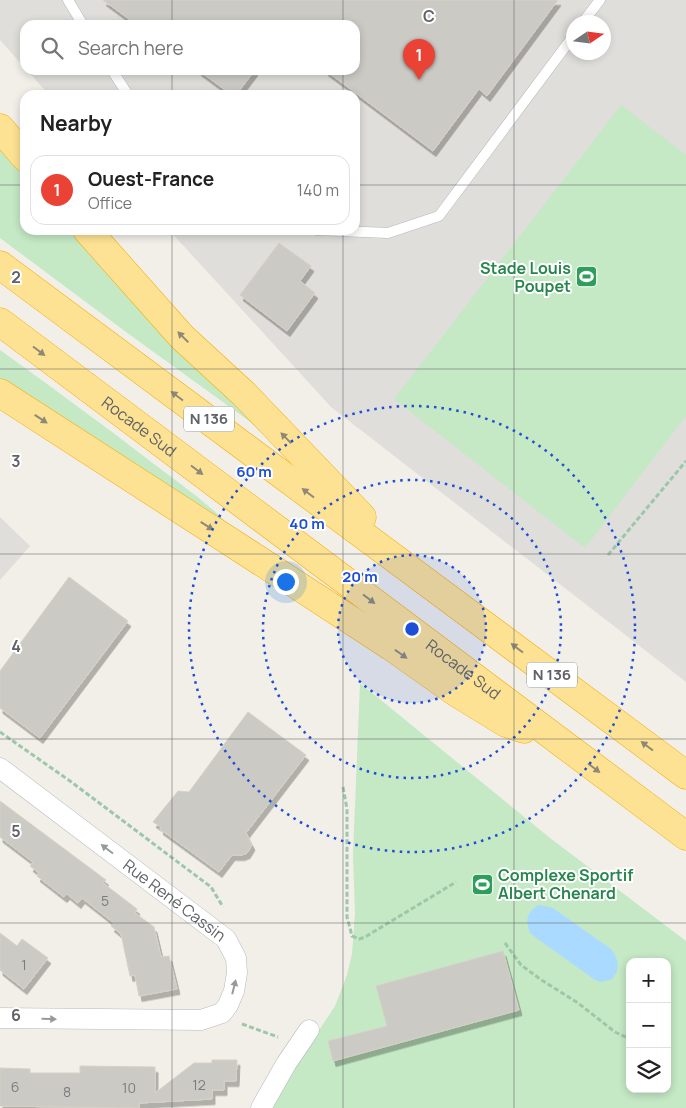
<!DOCTYPE html>
<html lang="en">
<head>
<meta charset="utf-8">
<style>
	body { margin:0; font-family:Manrope,sans-serif; background:#f2f2f2; color:#222 }
	.controls { position:absolute; right:15px; bottom:15px; display:grid; overflow:hidden; border-radius:10px; box-shadow:0 2px 8px #0003 }
	.controls button { width:45px; height:45px; display:grid; place-items:center; padding:0; border:0; border-bottom:1px solid #e0e0e0; background:#fff; color:#222; font:25px sans-serif }
	.compass { position:absolute; left:566px; top:15px; width:45px; height:45px; border-radius:50%; background:#fff; box-shadow:0 2px 8px #0003; rotate:77deg }
	.you { position:absolute; left:285px; top:581px; width:18px; height:18px; margin:-12px; border:4px solid #fff; border-radius:50%; background:#1a73e8; box-shadow:0 0 0 8px #1a73e833 }
	.badge { display:grid; place-items:center; width:32px; height:32px; border-radius:50%; background:#ea4335; color:#fff; font-size:16px; font-weight:700 }
	.pin { position:absolute; translate:-50% -41px; filter:drop-shadow(0 1px 2px #0008) }
	.pin::after { content:''; position:absolute; top:26px; width:18px; height:15px; background:inherit; clip-path:polygon(0 0,100% 0,50% 100%) }
	.list { margin:0; padding:0; list-style:none }
	h2 { display:flex; justify-content:space-between; align-items:center; height:65px; margin:0; padding:0 20px; font-size:21px }
	h2 small { font-size:16px; font-weight:400; color:#767676 }
	.list li { display:grid; grid-template-columns:32px 1fr auto; gap:15px; align-items:center; box-sizing:border-box; height:70px; margin:0 10px 10px; padding:0 10px; border:1px solid #e0e0e0; border-radius:15px }
	.list b { display:block; font-size:19px; white-space:nowrap }
	.list p { margin:0; font-size:16px; white-space:nowrap; color:#767676 }
	.list em { font-size:16px; font-style:normal; color:#767676 }
	.icon { flex:none; width:28px; height:28px; fill:none; stroke:currentColor; stroke-width:2; stroke-linecap:round; stroke-linejoin:round }
	.map { position:relative; flex:none; width:686px; height:1108px; overflow:hidden }
	.search { position:absolute; background:#fff; box-shadow:0 2px 8px #0003; left:20px; top:20px; width:340px; height:55px; display:flex; align-items:center; gap:12px; box-sizing:border-box; padding:0 18px; border-radius:15px; color:#767676; font-size:19px }
	.panel { position:absolute; background:#fff; box-shadow:0 2px 8px #0003; left:20px; top:90px; width:340px; height:145px; border-radius:15px }
	.map>svg:first-child { display:block }
	.industrial { fill:#e0deda; fill-rule:evenodd }
	.green { fill:#c5e8c5; fill-rule:evenodd }
	.water { fill:#aadaff }
	.building { fill:#cccac5; stroke:#d6d1c6; filter:url(#shadow) }
	.lines { fill:none; stroke-linecap:round; stroke-linejoin:round }
	.lane-casing { stroke:#b5b8bc; stroke-width:11 }
	.street-casing { stroke:#b5b8bc; stroke-width:21 }
	.highway-casing { stroke:#f9ab00; stroke-width:29 }
	.path { stroke:#9cc7a9; stroke-width:3; stroke-dasharray:5 2.5; stroke-linecap:butt }
	.lane { stroke:#fff; stroke-width:10 }
	.street { stroke:#fff; stroke-width:20 }
	.highway { stroke:#fde293; stroke-width:28 }
	.oneway { fill:#8e8975 }
	.oneway2 { fill:#979a9d }
	.grid { fill:none; stroke:#5f6368; stroke-width:1; stroke-opacity:0.55 }
	.ring { fill:none; stroke:#1d4ed8; stroke-width:2.5; stroke-dasharray:2.5 5 }
	.labels { text-anchor:middle; stroke-width:4; stroke-linejoin:round; paint-order:stroke }
	.number-label { font-size:14px; fill:#7a7d7f }
	.shield { fill:#fff; stroke:#8f9295; stroke-width:1 }
	.shield-label { font-size:15px; font-weight:bold; fill:#5f6368 }
	.leisure-label { font-size:16px; font-weight:bold; fill:#27864d; stroke:#fff; text-anchor:end }
	.street-label { font-size:16px; fill:#5f6368; stroke:#fff }
	.grid-label { font-size:16px; text-anchor:middle; font-weight:bold; fill:#5f6368; stroke:#fff; stroke-width:4; stroke-linejoin:round; paint-order:stroke }
	.centre { fill:#1d4ed8; stroke:#fff; stroke-width:2.5 }
	.ring-label { font-size:15px; text-anchor:middle; font-weight:bold; fill:#1d4ed8; stroke:#fff; stroke-width:4; stroke-linejoin:round; paint-order:stroke }
</style>
</head>
<body>
<div class="map">
<svg width="686" height="1108" viewBox="0 0 686 1108">
	<defs>
		<filter id="shadow"><feDropShadow dx="3" dy="5.5" stdDeviation="0" flood-color="#0004"/></filter>
	</defs>
	<rect width="100%" height="100%" fill="#f1efe8"/>
	<path class="industrial" d="M0,0H686V682L331,407L169,230H355V95H49L27,70H355V25H25V68L0,40ZM574,22H604V52H574Z
		M0,517L30,546L0,580Z"/>
	<path class="green" d="M621,105L686,155V416L585,548L394,399Z
		M0,139L25,169V230H76L260,429L126,332L0,238Z
		M0,350C51,387 101,423 150,461C176,481 204,500 227,523L225,527L0,382Z
		M360,683L550,838L686,941V1108H271L291,1073L335,1006L347,975L352,954L355,913L353,855ZM630,962H667V1089H630Z"/>
	<path class="water" d="M539,905L553,908L611,949C619,960 621,970 611,980L600,982L595,980L531,934C524,922 527,911 539,905Z"/>
	<path class="building" d="M103,0H558L487,96L479,89L433,151L325,70H355V25H137Z
		M198,70H255L236,95H232Z
		M279,243L311,266L300,281L315,293L287,331L240,295Z
		M69,577L128,621L40,738L0,708V671Z
		M248,712L306,755L246,833L252,845L247,853L242,855H232L219,872L160,829L161,827L153,822L178,791L189,792Z
		M0,801L106,880L103,883L137,909L135,913L154,927L161,957L169,956L177,989L139,996L135,975L130,976L121,934L111,926L114,923L82,898L78,903L67,894L64,897L37,876L39,873L30,866L33,862L0,837Z
		M0,933L17,946L22,939L48,958L24,989L0,970Z
		M503,951L519,1010L333,1061L328,1041L387,1026L376,986Z
		M212,1060H237L236,1081H224V1090H212V1099L139,1103V1108L0,1106V1068L30,1069V1073H80V1066L155,1067V1093L194,1063H212Z"/>
	<g class="lines">
		<defs>
			<path id="lane" d="M68,0L83,25
				M583,22L600,0
				M112,70L128,95
				M316,230L388,233L439,216L574,35"/>
			<g id="street">
				<path id="s1" d="M0,768L226,939L236,958L237,973L234,991L228,1005L222,1013L201,1020L0,1018"/>
				<path d="M261,1108L286,1064L309,1030"/>
			</g>
			<g id="highway">
				<path d="M0,128L25,157"/>
				<path d="M87,230L182,337L244,394L362,517"/>
				<path d="M0,265L686,775"/>
				<path id="s2" d="M0,322L686,836"/>
				<path d="M0,393L257,559L392,647L457,693L506,723L524,729"/>
			</g>
		</defs>
		<use href="#lane" class="lane-casing"/>
		<use href="#street" class="street-casing"/>
		<use href="#highway" class="highway-casing"/>
		<path class="path" d="M608,555L686,461
			M0,732L70,781L211,887L223,907
			M343,787L347,809V917L352,936L359,939L365,937L456,882
			M505,943L521,965L540,979L578,1003L615,1032L630,1039
			M242,1024L278,1037"/>
		<use href="#lane" class="lane"/>
		<use href="#street" class="street"/>
		<use href="#highway" class="highway"/>
	</g>
	<defs><path id="oneway-solid" d="M-6-.8H1V-3.2L6.5 0L1 3.2V.8H-6Z" transform="scale(1.25)"/></defs>
	<g class="oneway">
		<use href="#oneway-solid" transform="translate(183 337) rotate(-135)"/>
		<use href="#oneway-solid" transform="translate(39 351) rotate(37)"/>
		<use href="#oneway-solid" transform="translate(177 396) rotate(-143)"/>
		<use href="#oneway-solid" transform="translate(41 419) rotate(33)"/>
		<use href="#oneway-solid" transform="translate(286 438) rotate(-134)"/>
		<use href="#oneway-solid" transform="translate(197 470) rotate(37)"/>
		<use href="#oneway-solid" transform="translate(308 493) rotate(-143)"/>
		<use href="#oneway-solid" transform="translate(207 526) rotate(33)"/>
		<use href="#oneway-solid" transform="translate(369 599) rotate(37)"/>
		<use href="#oneway-solid" transform="translate(517 648) rotate(-143)"/>
		<use href="#oneway-solid" transform="translate(401 654) rotate(35)"/>
		<use href="#oneway-solid" transform="translate(647 746) rotate(-143)"/>
		<use href="#oneway-solid" transform="translate(594 768) rotate(37)"/>
	</g>
	<g class="oneway2">
		<use href="#oneway-solid" transform="translate(107 849) rotate(-143)"/>
		<use href="#oneway-solid" transform="translate(234 987) rotate(-76)"/>
		<use href="#oneway-solid" transform="translate(49 1019) rotate(1)"/>
	</g>
	<path class="grid" d="M172,0V25M343,0V25M514,0V1108M172,70V95M343,70V95M0,185H25M355,185H686M172,230V1108M343,230V1108M0,369H686M0,554H686M0,739H686M0,923H686"/>
	<circle cx="412" cy="629" r="74" fill="#1d4ed8" fill-opacity=".12"/>
	<g class="ring">
		<circle cx="412" cy="629" r="74"/>
		<circle cx="412" cy="629" r="149"/>
		<circle cx="412" cy="629" r="223"/>
	</g>
	<defs>
		<symbol id="stadium-square" viewBox="-11 -11 22 22"><rect x="-9" y="-9" width="18" height="18" rx="4" fill="#2e9e5b" stroke="#fff"/><path d="M0-5a6.5 5 0 1 0 0 10a6.5 5 0 1 0 0-10ZM-3.5-1.8h7v3.6h-7Z" fill="#fff"/></symbol>
	</defs>
	<g fill-rule="evenodd">
		<use href="#stadium-square" x="574" y="264" width="25" height="25"/>
		<use href="#stadium-square" x="470" y="872" width="25" height="25"/>
	</g>
	<g class="labels">
		<g class="number-label">
			<text x="105" y="906">5</text>
			<text x="24" y="970">1</text>
			<text x="199" y="1090">12</text>
			<text x="15" y="1092">6</text>
			<text x="129" y="1093">10</text>
			<text x="67" y="1097">8</text>
		</g>
		<g class="shield">
			<rect x="184" y="406.5" width="50" height="25" rx="4"/>
			<rect x="527" y="662.5" width="50" height="25" rx="4"/>
		</g>
		<g class="shield-label">
			<text x="209" y="424">N 136</text>
			<text x="552" y="680">N 136</text>
		</g>
		<g class="leisure-label">
			<text x="571" y="274">Stade Louis<tspan x="571" dy="18">Poupet</tspan></text>
			<text x="498" y="881" text-anchor="start">Complexe Sportif<tspan x="498" dy="18">Albert Chenard</tspan></text>
		</g>
		<g class="street-label">
			<text dy="6" stroke="none"><textPath href="#s2" startOffset="174">Rocade Sud</textPath></text>
			<text dy="6" stroke="none"><textPath href="#s2" startOffset="579">Rocade Sud</textPath></text>
			<text dy="6" stroke="none"><textPath href="#s1" startOffset="219">Rue René Cassin</textPath></text>
		</g>
	</g>
	<g class="grid-label">
		<text x="429" y="22">C</text>
		<text x="16" y="283">2</text>
		<text x="16" y="467">3</text>
		<text x="16" y="652">4</text>
		<text x="16" y="837">5</text>
		<text x="16" y="1021">6</text>
	</g>
	<circle cx="412" cy="629" r="8" class="centre"/>
	<g class="ring-label">
		<text x="254" y="477">60 m</text>
		<text x="307" y="529">40 m</text>
		<text x="360" y="582">20 m</text>
	</g>
</svg>
<div class="controls">
<button>+</button>
<button>−</button>
<button><svg class="icon" aria-label="layers" viewBox="0 0 24 24"><path d="M12 4l9 5-9 5-9-5zM3 14l9 5 9-5"/></svg></button>
</div>
<svg class="compass" viewBox="-18 -18 36 36"><path d="M0-13l5 13h-10z" fill="#e53935"/><path d="M0 13l5-13h-10z" fill="#767676"/></svg>
<div class="you"></div>
<div class="pin badge" style="left:419px;top:80px">1</div>
<div class="search"><svg class="icon" aria-label="search" viewBox="0 0 24 24"><circle cx="10" cy="10" r="6"/><path d="M15 15l6 6"/></svg>Search here</div>
<section class="panel">
<h2>Nearby<small></small></h2>
<ul class="list">
<li><span class="badge">1</span><div><b>Ouest-France</b><p>Office</p></div><em>140 m</em></li>
</ul>
</section>
</div>
</body>
</html>
